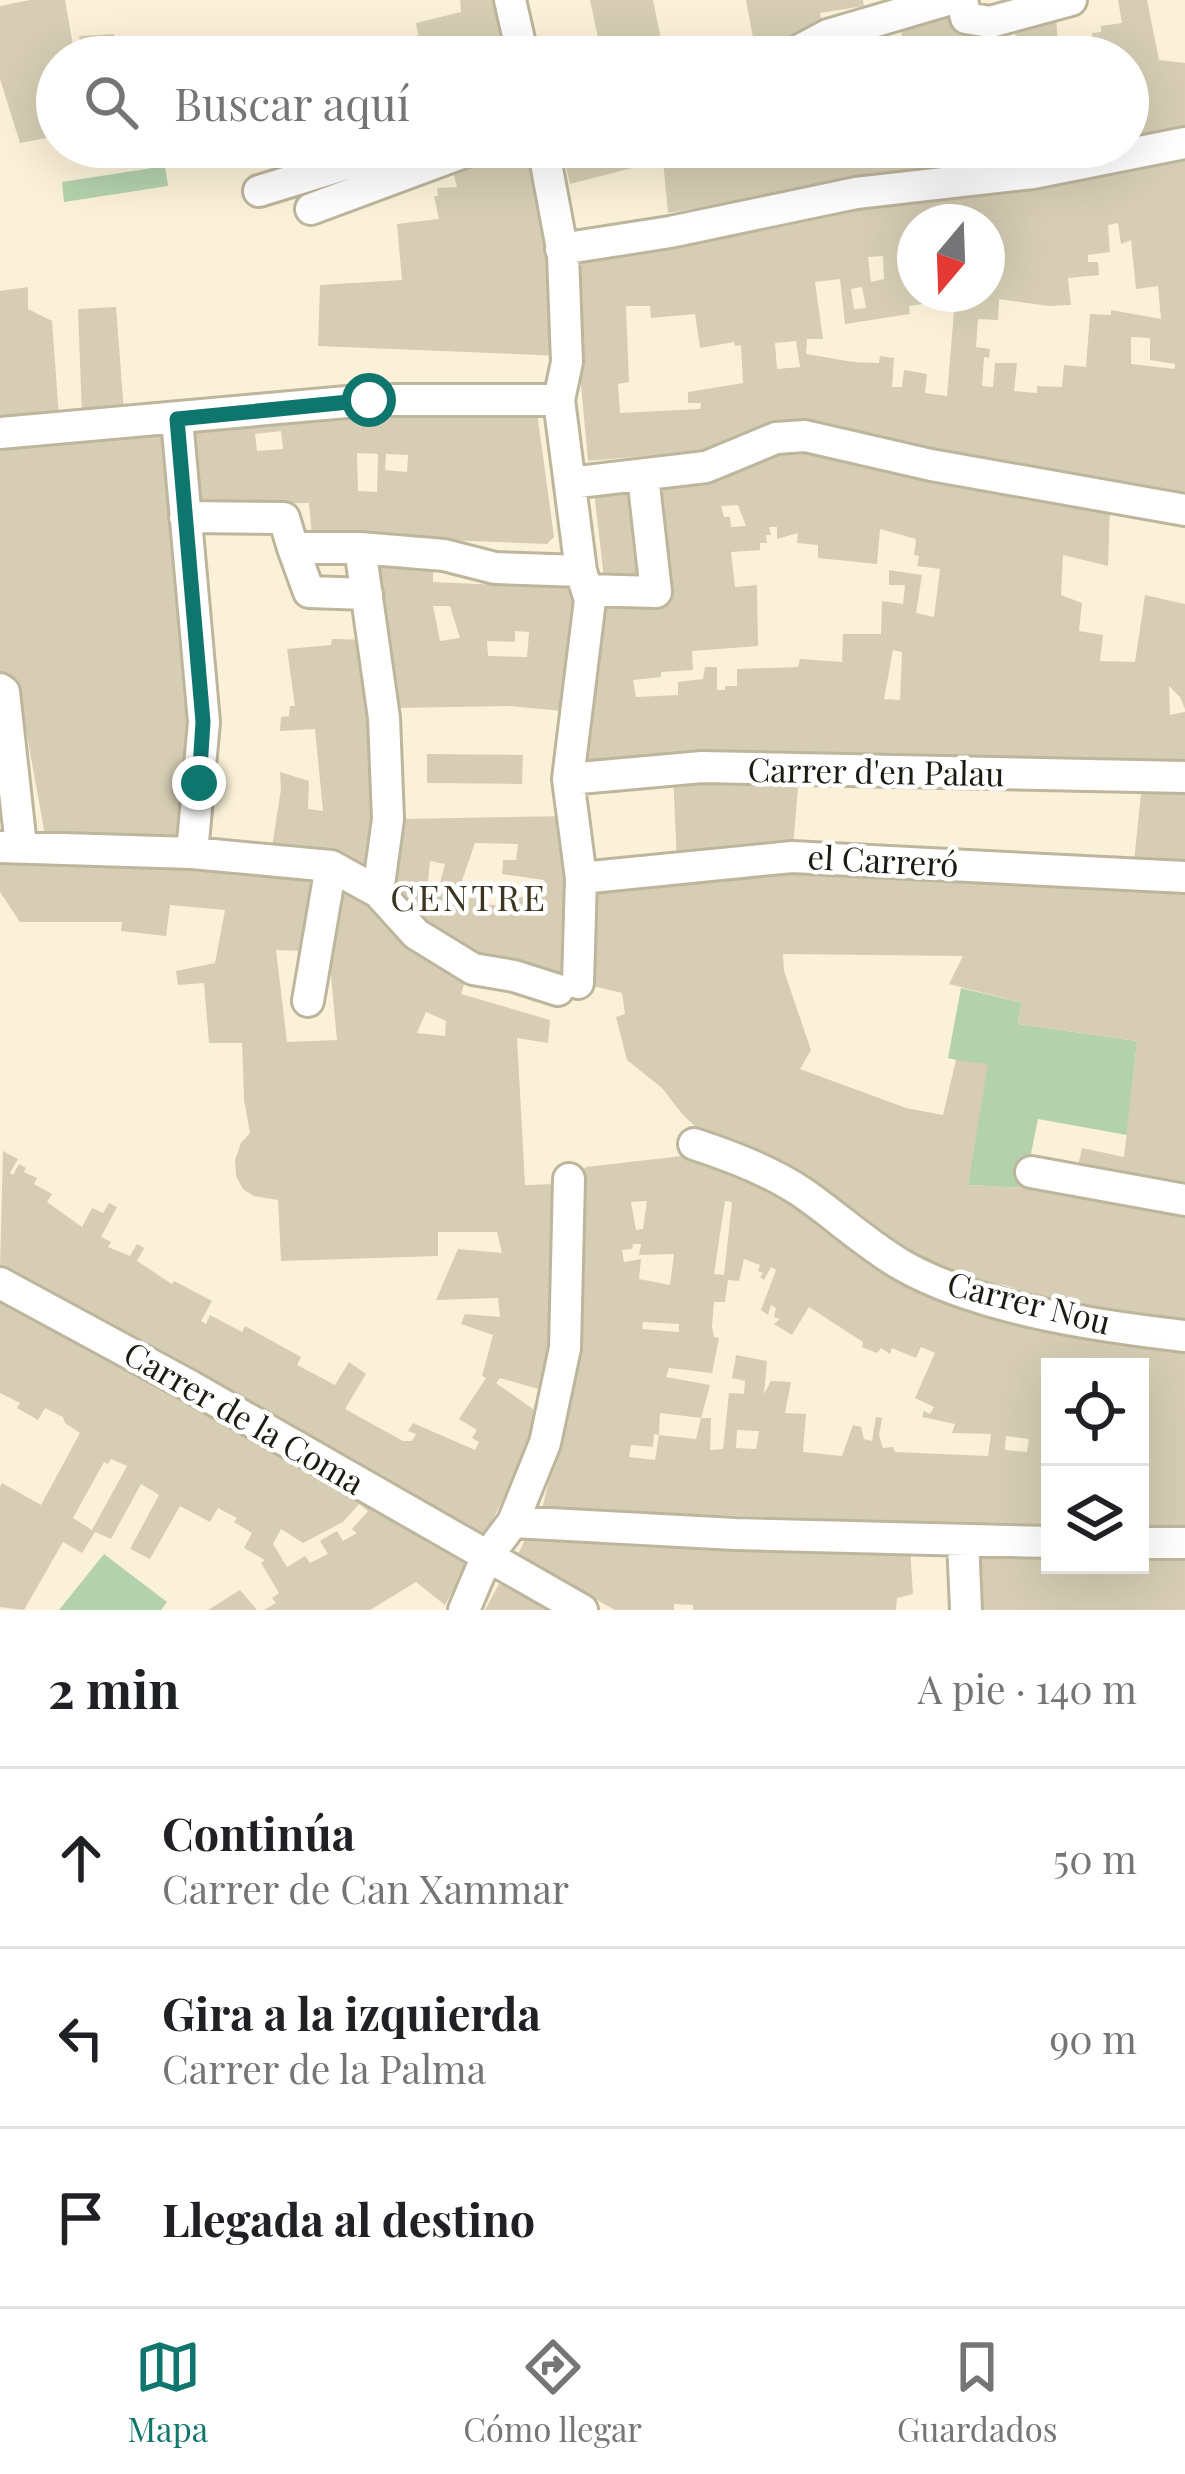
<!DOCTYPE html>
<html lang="es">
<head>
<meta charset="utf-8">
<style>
	body { margin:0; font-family:"Playfair Display",serif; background:#f2f2f2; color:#202124 }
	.controls { position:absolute; right:36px; bottom:36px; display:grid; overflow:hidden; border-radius:0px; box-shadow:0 12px 48px #0002 }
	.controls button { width:108px; height:108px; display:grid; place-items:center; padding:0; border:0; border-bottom:3px solid #e0e0e0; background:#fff; color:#202124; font:60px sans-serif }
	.compass { position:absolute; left:897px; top:204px; width:108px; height:108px; border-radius:50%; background:#fff; box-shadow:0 12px 48px #0002; rotate:199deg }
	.stop { position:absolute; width:36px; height:36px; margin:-27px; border:9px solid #0f766e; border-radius:50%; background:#fff }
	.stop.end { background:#0f766e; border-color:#fff; box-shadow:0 3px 12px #0008 }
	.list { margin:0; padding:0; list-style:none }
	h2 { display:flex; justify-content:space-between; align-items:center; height:156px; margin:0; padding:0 48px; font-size:51px }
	h2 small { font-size:39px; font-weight:400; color:#757577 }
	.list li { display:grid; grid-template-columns:78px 1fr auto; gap:36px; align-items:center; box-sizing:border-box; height:180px; padding:0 48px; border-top:3px solid #e0e0e0 }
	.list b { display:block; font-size:45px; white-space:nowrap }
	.list p { margin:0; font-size:39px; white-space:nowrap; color:#757577 }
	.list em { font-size:39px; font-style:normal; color:#757577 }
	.icon { flex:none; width:66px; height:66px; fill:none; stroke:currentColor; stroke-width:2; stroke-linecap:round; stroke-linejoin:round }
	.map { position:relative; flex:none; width:1185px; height:1610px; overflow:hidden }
	.search { position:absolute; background:#fff; box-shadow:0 12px 48px #0002; left:36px; right:36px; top:36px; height:132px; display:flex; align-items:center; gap:30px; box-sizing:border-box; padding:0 42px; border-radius:66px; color:#757577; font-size:45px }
	.sheet { height:696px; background:#fff }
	nav { display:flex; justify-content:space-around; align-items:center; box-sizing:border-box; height:168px; border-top:3px solid #e0e0e0; background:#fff; font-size:33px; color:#757577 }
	nav a { display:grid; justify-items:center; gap:6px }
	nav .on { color:#0f766e }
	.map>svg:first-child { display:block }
	.green { fill:#b4d1ad }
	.building { fill:#d6cdb4; fill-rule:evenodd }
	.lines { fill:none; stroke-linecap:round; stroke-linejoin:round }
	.street-casing { stroke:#beb59d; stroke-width:36 }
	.street { stroke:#fff; stroke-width:30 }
	.route { stroke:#0f766e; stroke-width:15 }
	.labels { text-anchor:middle; stroke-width:9; stroke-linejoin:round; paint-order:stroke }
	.street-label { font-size:33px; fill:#1d1a11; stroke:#fff }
	.neighbourhood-label { font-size:36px; letter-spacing:3px; fill:#3c3520; stroke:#fff }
</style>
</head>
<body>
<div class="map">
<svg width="1185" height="1610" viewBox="0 0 1185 1610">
	<rect width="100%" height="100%" fill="#fbf1d8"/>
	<path class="green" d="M165,166L168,186L64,202L62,182Z
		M961,988L1022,1003L1018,1024L1137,1041L1127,1135L1038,1119L1024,1188L968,1185L972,1149L956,1060L948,1058Z
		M104,1554L167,1602L161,1610H59Z"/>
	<path class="building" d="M30,0H65L75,57H57V136L20,143L0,79V6Z
		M460,0H498L514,57H457L454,42L442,44L445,57H422L416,23L461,12Z
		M590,0H653L664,54L711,45L713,57H602Z
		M746,0H863L864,6L820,13L823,29L765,56L761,46L755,48Z
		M1118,0H1147L1159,60L1185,63V134L1128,145V57H1096L1092,33L1101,32V26L1122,23Z
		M959,8L965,33L971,32L974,57H904L900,18Z
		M1056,15L1058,46L1040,49L1042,57H1018L1014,22Z
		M857,31L859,57H822L820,45Z
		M114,34L119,57H84L79,36Z
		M506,147H537L562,356L318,346L320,285L402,280L397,224L439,219L434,196H438L437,188L457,187L451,164Z
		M561,147H700L701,152L734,147L1106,149L842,185L668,213L663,160L570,184Z
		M1185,154V501L745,441L702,451L588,461L569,253ZM915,222H987V257L999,256L1001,274L987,275V294H915ZM1118,223L1121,244L1131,240L1136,289L1158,286L1161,319L1111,310V315L1090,314L1086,367L1064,365L1062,387L1037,386V393L1014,391L1017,363H995L993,387L982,386L984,357L989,358L990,349L976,347L978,319L998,320L999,299L1049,306L1071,305L1068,278L1099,275L1098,262H1088V255L1110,252L1108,225ZM883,256L884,279L871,282L868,257ZM840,279L845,324L910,314L909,306L955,299L947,396L925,393L927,374L904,370L902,387H892L894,358L880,356L879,363L853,362L806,354L807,339H823L815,282ZM862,287L866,308L854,309L851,289ZM626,306H650L651,318L695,314L700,348L734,342L735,346L741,345L743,383L688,392V403H701L700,409L620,413L618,384L629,382ZM1131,337L1150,338V360L1175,364V369L1131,364ZM796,341L800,367L777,369L775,343Z
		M28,287V309L52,321L59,417L0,420V291Z
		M116,307L124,412L82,416L78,309Z
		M317,411L537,412L554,537L547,544L312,535L309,503L197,504L192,423ZM281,431L283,449L257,451L255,434ZM357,453L378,454L377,492L358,491ZM386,454L408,455L407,472L385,470Z
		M167,435L195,729L185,843L45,835L17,680L0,676V448Z
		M776,445L1110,508L1108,566L1063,555L1061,595L1082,603L1079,631L1103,635L1100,661L1135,662L1145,595L1185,604V709L1180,697L1169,686L1170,715L1185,712V768L584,764L595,600L661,596L658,480ZM738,505L746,526L731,527L730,517H724L721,506ZM769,527H777V539L798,533L797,543L818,545V558L877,564L880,529L916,539L914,555L919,556L917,566L940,569L934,617L916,613L922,575L889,570V585H905L903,604L882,601L881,634H843L842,662L800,659L798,667L737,669V686H725V690H717V667H705L703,679L678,682V695L636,697L633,680L661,677V672L693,670L692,651L758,646L757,585L735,587L731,552L760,550V543H767L766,535H771ZM893,650L902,652L900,700L884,699Z
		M635,487L646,578H604L594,492Z
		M375,556L433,559V582L583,589L573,712L509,706L394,708ZM433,606H450L460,638L440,641ZM515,631L529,632L527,657L488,656L487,641L515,642Z
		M332,639L368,640L376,872L272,847L281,789L280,772L309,781L308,809L323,811L315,729L280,731L281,717L289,716L290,706H295L287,649L331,645Z
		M427,754L523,755L522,784L427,783Z
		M673,774L799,775L793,847L677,862Z
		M1142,784H1185V866L1134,861Z
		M569,816L564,977L495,958L460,945L428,924L398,892L392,876L401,819ZM475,843L518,844L516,860H503L502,874L544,880L540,902L501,892L499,906L484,904L486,889L472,887L470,899L457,895ZM430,861L445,864L440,883L428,881Z
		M0,858L322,874L307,951L276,950L287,1042L337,1040L329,955L347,883L467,975L461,994L550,1020L548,1043L517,1038L525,1185L556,1184L558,1296L545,1391L500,1378L496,1383L540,1414L533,1439L485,1535L0,1269L3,1151L18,1159L10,1173L13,1175L19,1164L26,1168L24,1172L37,1178L34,1184L52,1194L47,1202L82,1227L92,1208L103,1213L109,1203L117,1207L101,1237L111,1242L108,1247L130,1256L137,1244L144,1248L137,1261L172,1284L174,1281L212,1301L201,1321L206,1324L210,1315L242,1332L245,1326L301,1357L297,1365L335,1385L349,1362L366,1374L345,1409L403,1441H412L416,1434L408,1431L413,1423L475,1450L479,1442L472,1438L477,1430L459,1419L486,1378L482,1376L493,1335L461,1324L465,1314L500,1317L498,1298L436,1300L458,1249L502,1253L497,1232H438V1256L281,1261L278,1200L254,1196L243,1189L236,1176L235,1160L241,1143L250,1133L244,1099L242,1043H209L204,983L178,985L176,971L215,963L225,910L170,905L166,936L121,931L122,922H20L0,892ZM426,1012L446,1021L445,1036L417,1033Z
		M715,868L1185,885V1195L1076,1174L1082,1148L1124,1157L1137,1041L1018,1024L1022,1003L949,984L963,956L783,954L784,971L811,1050L800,1069L906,1108L943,1115L956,1060L988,1064L968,1185L1024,1188L1027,1176L1185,1205V1321L1050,1301L1008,1286L976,1280L975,1283L936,1270L882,1241L826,1197L723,1135L721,1140L699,1130L683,1115L662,1088L627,1060L616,1017L625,1014L622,993L593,986V881Z
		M682,1156L775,1186L879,1263L1185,1344V1530L1140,1529V1444L1144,1445L1149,1420L1140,1419V1367H1050V1527L542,1509L573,1382L581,1172L586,1167ZM647,1201L643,1229L636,1230L631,1202ZM725,1201L732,1202L724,1275L714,1274ZM633,1244H641L639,1255L674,1254L670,1285L639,1279L641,1259L624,1262L622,1250L632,1249ZM744,1259L760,1265L758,1271L763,1273L760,1277L764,1280L771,1267L776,1270L761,1310L768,1315L771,1305L776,1308L774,1317L780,1319L774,1324L792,1335L809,1307L863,1342L862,1347L877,1353L881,1348L890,1354L892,1348L916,1358L921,1347L935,1353L915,1398L934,1407L930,1414L924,1411L922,1417L955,1424L952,1433L991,1434L988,1456L895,1452L893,1447L883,1448L879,1435L882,1418L876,1417L872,1441L864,1439L861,1427L853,1425L842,1456L803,1452L806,1414L785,1413L791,1382L771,1381L764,1394L767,1361L736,1355L732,1378L745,1381L744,1394L729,1393L723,1449L710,1450L711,1418H701L696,1439L659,1435L655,1460L629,1457L631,1445L653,1447L654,1434L659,1435L660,1413L701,1418L710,1385L666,1377L669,1368L712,1373L719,1338L714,1337L712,1327L714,1302H725L728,1280L739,1281ZM643,1322L679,1324V1332L642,1329ZM737,1430L759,1431L756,1449L736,1448ZM1006,1436L1029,1439L1027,1452L1005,1450Z
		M0,1300L470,1559L445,1605L416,1582L370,1610H264L276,1603L272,1598L279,1593L261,1563L265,1560L244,1548L252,1533L234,1522L237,1518L218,1508L210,1522L180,1506L150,1559L130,1549L159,1495L141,1484L111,1539L95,1532L82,1553L63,1542L24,1610L0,1607V1487L2,1483L41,1505L80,1433L65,1423L63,1417L45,1408L38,1420L17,1408L20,1403L0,1393ZM111,1459L127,1466L92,1530L73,1518L104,1462L108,1464ZM359,1504L368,1511L352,1529L357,1533L343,1541L337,1531L320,1541L328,1554L310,1563L305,1556L287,1567L273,1544L281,1529L303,1543L343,1522Z
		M526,1538L910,1547L913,1594L897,1598L896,1610H693V1605L674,1604V1610H615L517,1556Z
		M975,1549L1050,1550V1565H1140V1550L1185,1551V1610H975Z
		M502,1578L562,1610H485Z
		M240,1590L257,1610H208Z"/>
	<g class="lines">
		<defs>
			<path id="street" d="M510,0L523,57
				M962,0L966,18L990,22L1071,0
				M787,57L828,35L947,0
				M543,147L563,254L567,362L559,400L581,571L590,600L568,779L581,878L578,983
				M259,191L402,147
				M311,209L478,147
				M561,249L670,232L856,193L1033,173L1185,143
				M177,419L204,722L192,853
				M0,433L369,400H559
				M570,483L706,467L776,438L805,436L931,465L1185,510
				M185,517L284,518L293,548H360L444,555L495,568L581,571
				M293,548L309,592L367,594
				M360,548L384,718L388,819L378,892
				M587,590L656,592L643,476
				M0,689L4,692L21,846
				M568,779L702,767L1185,777
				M0,847L192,853L331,866L378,892L416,934L473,969L514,976L558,990
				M581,878L792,857L1185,877
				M308,1001L331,866
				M694,1144C731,1156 771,1171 803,1193C836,1216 865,1243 900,1264C978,1309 1096,1326 1185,1336
				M1031,1172L1185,1200
				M0,1283L190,1386L582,1610
				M513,1522L735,1534L1050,1542
				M963,1540L966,1610
				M1140,1543H1185
				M464,1610L486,1558L513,1522L545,1443L565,1348L569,1179"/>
		</defs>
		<use href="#street" class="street-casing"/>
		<use href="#street" class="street"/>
	</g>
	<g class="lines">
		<path class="route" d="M199,783L203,722L177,419L369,400"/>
	</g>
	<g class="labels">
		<g class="street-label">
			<text transform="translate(876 772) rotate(1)" y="12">Carrer d'en Palau</text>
			<text transform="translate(883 861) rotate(3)" y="12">el Carreró</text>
			<text transform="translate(1029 1303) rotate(14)" y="12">Carrer Nou</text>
			<text transform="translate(244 1418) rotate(30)" y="12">Carrer de la Coma</text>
		</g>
		<g class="neighbourhood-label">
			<text x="469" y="911">CENTRE</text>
		</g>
	</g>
</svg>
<div class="controls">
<button><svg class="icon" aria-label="locate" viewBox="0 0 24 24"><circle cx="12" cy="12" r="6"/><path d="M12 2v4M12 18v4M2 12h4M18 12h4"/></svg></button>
<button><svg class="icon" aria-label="layers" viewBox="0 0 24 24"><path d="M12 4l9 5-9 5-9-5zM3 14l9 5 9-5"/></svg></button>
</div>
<svg class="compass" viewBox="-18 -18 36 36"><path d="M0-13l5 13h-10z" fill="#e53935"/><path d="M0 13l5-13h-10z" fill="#757577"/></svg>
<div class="stop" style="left:369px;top:400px"></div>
<div class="stop end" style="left:199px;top:783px"></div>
<div class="search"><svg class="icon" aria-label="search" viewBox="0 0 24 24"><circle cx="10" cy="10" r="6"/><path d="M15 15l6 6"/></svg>Buscar aquí</div>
</div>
<section class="sheet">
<h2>2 min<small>A pie · 140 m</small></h2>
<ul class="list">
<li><svg class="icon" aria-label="ahead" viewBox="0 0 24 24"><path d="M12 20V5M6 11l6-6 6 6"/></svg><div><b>Continúa</b><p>Carrer de Can Xammar</p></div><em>50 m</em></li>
<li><svg class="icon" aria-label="left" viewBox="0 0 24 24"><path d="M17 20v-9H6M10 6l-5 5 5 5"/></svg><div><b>Gira a la izquierda</b><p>Carrer de la Palma</p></div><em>90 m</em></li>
<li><svg class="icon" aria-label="arrive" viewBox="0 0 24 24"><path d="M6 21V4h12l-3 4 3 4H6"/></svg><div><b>Llegada al destino</b></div></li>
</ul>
</section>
<nav>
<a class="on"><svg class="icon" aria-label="map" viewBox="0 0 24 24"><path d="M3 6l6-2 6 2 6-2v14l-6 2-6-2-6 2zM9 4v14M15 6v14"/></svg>Mapa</a>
<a><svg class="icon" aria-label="directions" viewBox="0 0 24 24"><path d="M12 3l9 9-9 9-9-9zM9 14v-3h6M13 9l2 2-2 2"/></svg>Cómo llegar</a>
<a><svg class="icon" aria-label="saved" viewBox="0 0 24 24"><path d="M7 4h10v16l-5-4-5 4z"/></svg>Guardados</a>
</nav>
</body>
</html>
